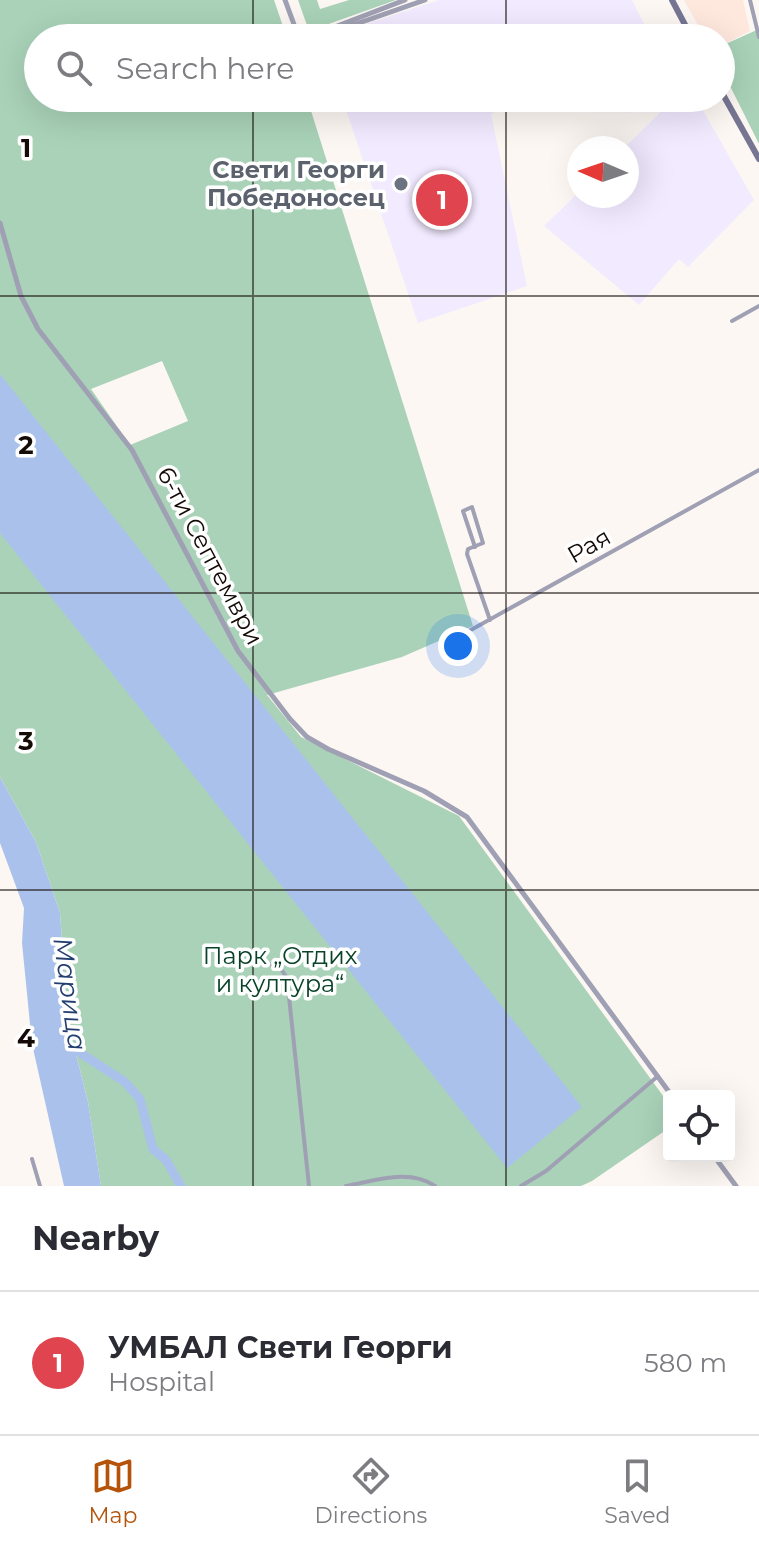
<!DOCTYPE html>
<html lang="en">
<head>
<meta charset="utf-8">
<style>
	body { margin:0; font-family:Montserrat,sans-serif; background:#f7f7f7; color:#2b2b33 }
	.controls { position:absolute; right:24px; bottom:24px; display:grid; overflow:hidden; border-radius:8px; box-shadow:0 8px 32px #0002 }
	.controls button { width:72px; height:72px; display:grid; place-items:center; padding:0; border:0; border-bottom:2px solid #e1e1e2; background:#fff; color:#2b2b33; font:40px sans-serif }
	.compass { position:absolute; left:567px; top:136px; width:72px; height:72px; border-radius:50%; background:#fff; box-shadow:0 8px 32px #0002; rotate:272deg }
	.you { position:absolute; left:458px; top:646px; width:28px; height:28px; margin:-20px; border:6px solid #fff; border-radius:50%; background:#1a73e8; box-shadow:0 0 0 12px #1a73e833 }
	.badge { display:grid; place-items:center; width:52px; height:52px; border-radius:50%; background:#b45309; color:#fff; font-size:26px; font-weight:700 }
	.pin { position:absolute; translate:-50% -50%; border:4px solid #fff; box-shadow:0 2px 8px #0006 }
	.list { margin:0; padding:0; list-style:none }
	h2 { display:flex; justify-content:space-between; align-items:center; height:104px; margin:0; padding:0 32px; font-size:34px }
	h2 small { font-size:26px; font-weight:400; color:#7c7c81 }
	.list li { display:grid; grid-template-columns:52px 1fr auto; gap:24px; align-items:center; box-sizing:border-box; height:144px; padding:0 32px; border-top:2px solid #e1e1e2 }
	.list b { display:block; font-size:30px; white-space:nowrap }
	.list p { margin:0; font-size:26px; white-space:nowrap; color:#7c7c81 }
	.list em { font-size:26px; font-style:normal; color:#7c7c81 }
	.icon { flex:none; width:44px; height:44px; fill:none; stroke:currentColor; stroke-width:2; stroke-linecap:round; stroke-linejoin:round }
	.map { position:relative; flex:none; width:759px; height:1186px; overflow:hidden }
	.search { position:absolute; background:#fff; box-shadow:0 8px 32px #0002; left:24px; right:24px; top:24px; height:88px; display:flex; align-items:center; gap:20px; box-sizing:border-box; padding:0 28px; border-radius:44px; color:#7c7c81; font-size:30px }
	.sheet { height:248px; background:#fff }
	nav { display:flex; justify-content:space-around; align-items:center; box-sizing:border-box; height:112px; border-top:2px solid #e1e1e2; background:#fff; font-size:22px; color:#7c7c81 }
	nav a { display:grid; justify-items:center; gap:4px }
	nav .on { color:#b45309 }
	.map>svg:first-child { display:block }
	.built { fill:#fee8de }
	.medical { fill:#f2eaff }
	.green { fill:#a9d2b8; fill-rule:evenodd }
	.water { fill:#aac2eb }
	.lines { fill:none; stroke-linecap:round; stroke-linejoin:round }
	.river { stroke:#aac2eb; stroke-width:9 }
	.minor { stroke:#a0a0b4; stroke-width:4 }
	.tertiary { stroke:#a0a0b4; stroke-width:5 }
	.secondary { stroke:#767693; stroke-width:6 }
	.grid { fill:none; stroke:#140b07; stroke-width:2; stroke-opacity:0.55 }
	.worship-dot { fill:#6b7280; stroke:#fff; stroke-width:3 }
	.labels { text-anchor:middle; stroke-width:7; stroke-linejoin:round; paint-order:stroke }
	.worship-label { font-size:24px; font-weight:bold; fill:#5b616d; stroke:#fff; text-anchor:end }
	.street-label { font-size:24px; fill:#140b07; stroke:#fff }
	.park-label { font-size:24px; fill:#084328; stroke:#fff }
	.water-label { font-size:26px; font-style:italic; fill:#223e71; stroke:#fff }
	.grid-label { font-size:26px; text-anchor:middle; font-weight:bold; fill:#140b07; stroke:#fff; stroke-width:7; stroke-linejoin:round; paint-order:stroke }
</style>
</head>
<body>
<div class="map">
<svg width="759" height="1186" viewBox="0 0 759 1186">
	<rect width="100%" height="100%" fill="#fdf7f4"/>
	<path class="built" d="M684,0H743L750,31L721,46V38H705Z"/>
	<path class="medical" d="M439,0H632L645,26L624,38H323Z
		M342,98H518L491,114L527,286L418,323Z
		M675,98H696L754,200L688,267L679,259L639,305L544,226L579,192V196H627V148H624Z"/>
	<path class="green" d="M0,0H274L287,38H38V98H307L473,626L402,657L267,695L301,737L459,816L669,1104V1128L592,1181L581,1186H101L88,1102L68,1022L60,913L36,842L0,777ZM162,361L188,421L130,445L91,389Z
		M298,0H317L320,9L349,0H396L309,31Z
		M759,29V144L721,68V46Z"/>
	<path class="water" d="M0,374L582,1107L507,1168L0,533Z
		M0,777L36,842L60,913L68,1022L88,1102L101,1186H64L32,1044L22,943L24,908L0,843Z"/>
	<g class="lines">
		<path class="river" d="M65,1043L125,1082L140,1099L153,1149L166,1160L181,1186"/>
		<path class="minor" d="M750,0L759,37
			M732,321L759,306
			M475,547L463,511L472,507L483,543L468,549L467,554L490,620
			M446,656L451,641L759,470
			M264,963L279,966L287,978L309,1186
			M32,1159L40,1186
			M346,1186C375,1181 409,1168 435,1186
			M521,1186L546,1171L658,1076"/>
		<path class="tertiary" d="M285,0L299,38
			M314,35L319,37L425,0
			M306,38L405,0
			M0,223L21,296L38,329L132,450L238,651L290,719L307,737L328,749L424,791L467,817L672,1096
			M714,1156L736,1186"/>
		<path class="secondary" d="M672,0L692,38
			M721,91L759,159"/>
	</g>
	<path class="grid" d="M253,0V38M506,0V38M253,98V1186M506,98V1186M0,296H759M0,593H759M0,890H759"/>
	<circle class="worship-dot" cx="401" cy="184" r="8"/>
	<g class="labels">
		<g class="worship-label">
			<text x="385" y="178">Свети Георги<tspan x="385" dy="28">Победоносец</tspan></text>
		</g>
		<g class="street-label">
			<text transform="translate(589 546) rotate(-30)" y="8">Рая</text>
			<text transform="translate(210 556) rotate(62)" y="8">6-ти Септември</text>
		</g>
		<g class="park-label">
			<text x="280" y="964">Парк „Отдих<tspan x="280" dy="28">и култура“</tspan></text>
		</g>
		<g class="water-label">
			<text transform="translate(70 994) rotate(82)" y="9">Марица</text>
		</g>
	</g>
	<g class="grid-label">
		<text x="26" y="157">1</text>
		<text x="26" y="454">2</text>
		<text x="26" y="750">3</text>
		<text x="26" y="1047">4</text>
	</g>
</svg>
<div class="controls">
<button><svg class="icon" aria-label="locate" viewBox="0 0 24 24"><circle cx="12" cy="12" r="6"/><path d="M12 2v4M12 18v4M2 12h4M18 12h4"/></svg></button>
</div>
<svg class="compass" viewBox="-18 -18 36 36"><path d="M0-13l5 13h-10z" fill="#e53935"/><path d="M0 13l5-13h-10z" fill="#7c7c81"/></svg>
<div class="you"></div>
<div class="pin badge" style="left:442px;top:200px;background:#e0444e">1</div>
<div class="search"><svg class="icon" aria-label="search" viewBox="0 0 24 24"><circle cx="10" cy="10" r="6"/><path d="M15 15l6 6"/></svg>Search here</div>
</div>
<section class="sheet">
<h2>Nearby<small></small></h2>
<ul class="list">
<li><span class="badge" style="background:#e0444e">1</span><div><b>УМБАЛ Свети Георги</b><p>Hospital</p></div><em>580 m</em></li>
</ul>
</section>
<nav>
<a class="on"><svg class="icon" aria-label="map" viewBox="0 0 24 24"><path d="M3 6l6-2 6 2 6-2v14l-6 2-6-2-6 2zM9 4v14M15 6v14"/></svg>Map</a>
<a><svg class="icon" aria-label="directions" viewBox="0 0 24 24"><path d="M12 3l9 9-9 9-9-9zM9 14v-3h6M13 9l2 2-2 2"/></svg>Directions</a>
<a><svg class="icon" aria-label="saved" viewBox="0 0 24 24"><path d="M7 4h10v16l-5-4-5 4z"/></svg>Saved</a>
</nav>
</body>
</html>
